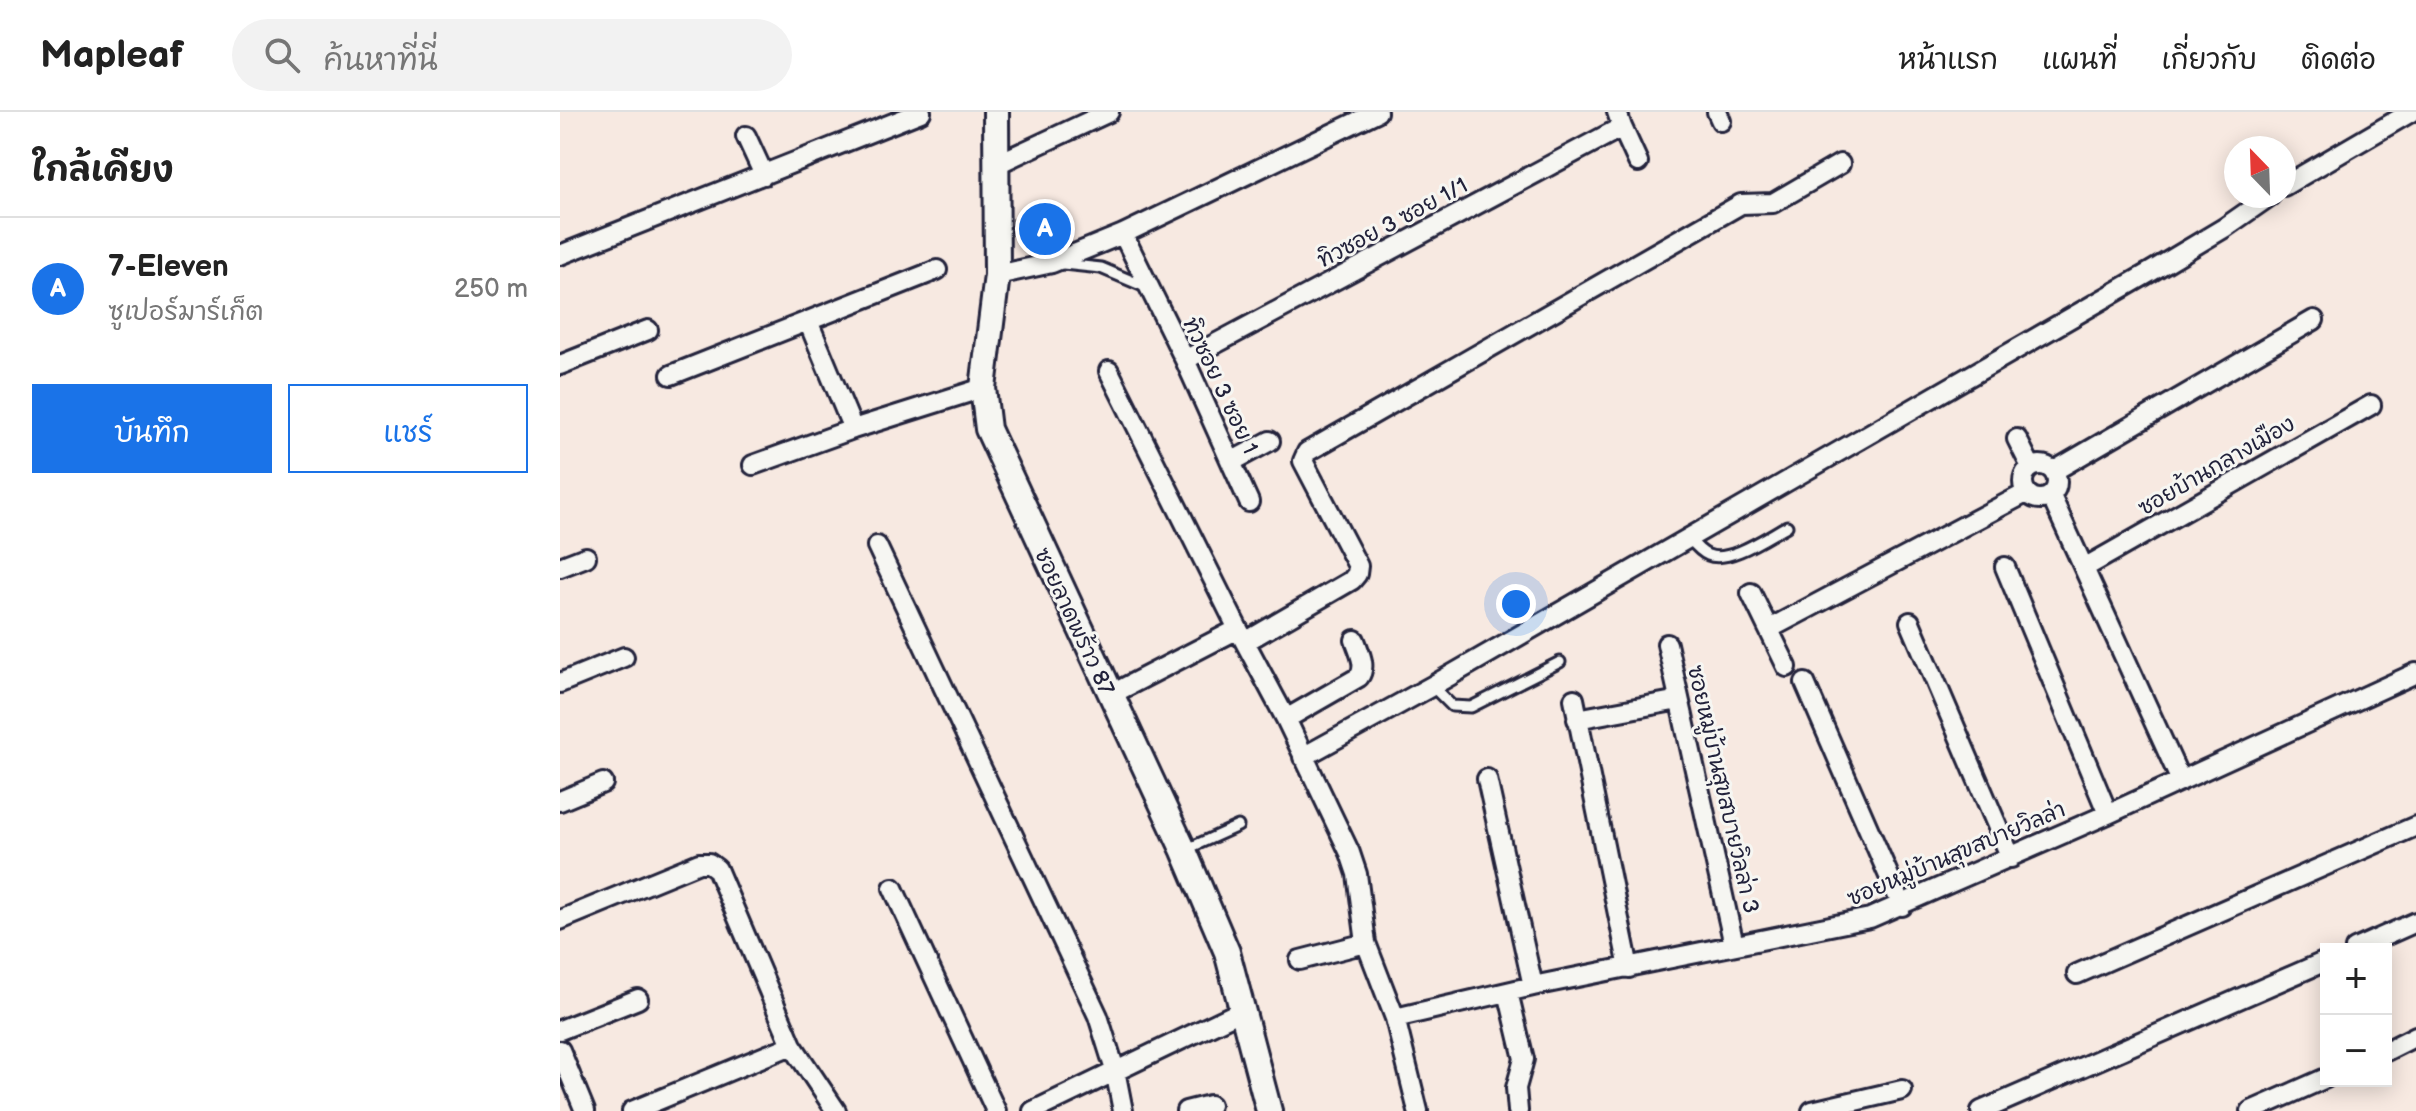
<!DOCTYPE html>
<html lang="th">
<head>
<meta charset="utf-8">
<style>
	body { margin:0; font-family:"Balsamiq Sans","Playpen Sans Thai",sans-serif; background:#f2f2f2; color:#222 }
	.controls { position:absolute; right:24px; bottom:24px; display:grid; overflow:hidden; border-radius:0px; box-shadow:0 4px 20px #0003 }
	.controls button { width:72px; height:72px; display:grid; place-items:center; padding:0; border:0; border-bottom:2px solid #e0e0e0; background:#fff; color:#222; font:40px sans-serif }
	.compass { position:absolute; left:1664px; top:24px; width:72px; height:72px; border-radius:50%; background:#fff; box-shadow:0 4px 20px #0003; rotate:337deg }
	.you { position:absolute; left:956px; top:492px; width:28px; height:28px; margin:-20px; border:6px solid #fff; border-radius:50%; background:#1a73e8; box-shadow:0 0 0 12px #1a73e833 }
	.badge { display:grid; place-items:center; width:52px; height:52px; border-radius:50%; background:#1a73e8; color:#fff; font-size:26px; font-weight:700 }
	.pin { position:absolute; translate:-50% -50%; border:4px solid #fff; box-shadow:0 2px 8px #0006 }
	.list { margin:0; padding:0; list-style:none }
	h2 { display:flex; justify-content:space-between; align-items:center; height:104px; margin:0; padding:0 32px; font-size:34px }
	h2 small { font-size:26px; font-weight:400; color:#767676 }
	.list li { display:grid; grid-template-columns:52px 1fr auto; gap:24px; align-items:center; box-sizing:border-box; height:144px; padding:0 32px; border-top:2px solid #e0e0e0 }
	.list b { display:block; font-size:30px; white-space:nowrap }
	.list p { margin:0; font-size:26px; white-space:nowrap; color:#767676 }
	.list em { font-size:26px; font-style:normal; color:#767676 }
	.actions { display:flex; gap:16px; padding:24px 32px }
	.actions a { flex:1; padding:18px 0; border:2px solid #1a73e8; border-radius:0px; text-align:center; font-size:28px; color:#1a73e8 }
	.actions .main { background:#1a73e8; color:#fff }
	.icon { flex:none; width:44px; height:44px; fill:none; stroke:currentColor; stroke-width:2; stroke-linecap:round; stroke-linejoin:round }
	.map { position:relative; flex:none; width:1856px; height:999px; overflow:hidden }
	header { display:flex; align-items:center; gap:48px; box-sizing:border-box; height:112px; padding:0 40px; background:#fff; border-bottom:2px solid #e0e0e0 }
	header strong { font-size:38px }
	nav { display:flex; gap:44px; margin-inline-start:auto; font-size:28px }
	.search { width:560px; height:72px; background:#f2f2f2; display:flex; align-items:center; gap:20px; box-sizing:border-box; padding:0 28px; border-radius:44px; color:#767676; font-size:30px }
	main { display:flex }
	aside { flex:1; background:#fff }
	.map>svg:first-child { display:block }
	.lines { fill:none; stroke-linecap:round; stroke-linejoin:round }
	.service-casing { stroke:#22223b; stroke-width:15 }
	.minor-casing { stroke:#22223b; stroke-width:24 }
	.tertiary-casing { stroke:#22223b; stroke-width:30 }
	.service { stroke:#f6f6f2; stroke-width:9 }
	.minor { stroke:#f6f6f2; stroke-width:18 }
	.tertiary { stroke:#f6f6f2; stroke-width:24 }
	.labels { text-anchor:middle; stroke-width:6; stroke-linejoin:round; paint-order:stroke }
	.street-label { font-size:22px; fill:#22223b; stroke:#f6f6f2 }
</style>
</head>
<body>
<header>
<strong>Mapleaf</strong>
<div class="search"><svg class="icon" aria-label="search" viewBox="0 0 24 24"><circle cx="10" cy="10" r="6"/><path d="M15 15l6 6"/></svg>ค้นหาที่นี่</div>
<nav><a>หน้าแรก</a><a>แผนที่</a><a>เกี่ยวกับ</a><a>ติดต่อ</a></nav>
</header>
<main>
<aside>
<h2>ใกล้เคียง<small></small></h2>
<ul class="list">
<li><span class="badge">A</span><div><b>7-Eleven</b><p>ซูเปอร์มาร์เก็ต</p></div><em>250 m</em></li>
</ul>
<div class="actions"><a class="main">บันทึก</a><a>แชร์</a></div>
</aside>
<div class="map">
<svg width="1856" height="999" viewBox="0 0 1856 999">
	<rect width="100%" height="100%" fill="#f7e9e1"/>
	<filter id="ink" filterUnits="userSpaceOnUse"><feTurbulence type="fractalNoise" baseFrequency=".0125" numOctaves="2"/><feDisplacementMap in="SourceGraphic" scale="16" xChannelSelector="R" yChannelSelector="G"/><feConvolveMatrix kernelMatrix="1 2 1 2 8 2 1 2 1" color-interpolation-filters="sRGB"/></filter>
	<g filter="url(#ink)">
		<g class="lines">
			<defs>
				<path id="service" d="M503,152L541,156L588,176
					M1128,425C1133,431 1140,440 1148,443C1169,452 1208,424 1227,414
					M872,574L892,594L911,595L1000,550
					M627,737L678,714"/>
				<path id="minor" d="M1157,0L1161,9
					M1062,15L1078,50
					M186,24L204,63
					M437,52L549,0
					M1724,74L1851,0
					M563,122L625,248L689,390
					M0,143L361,0
					M437,163L492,151L563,122L817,0
					M248,209L293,317
					M625,248L1062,15L1057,0
					M0,253L88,218
					M549,259L678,517L726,607L790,741L797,762L806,831L835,906L858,999
					M111,263L377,158
					M1457,327L1471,355
					M671,350L710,329
					M1463 370a17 17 0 1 1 34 0a17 17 0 1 1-34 0Z
					M193,353L293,317L423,276
					M1494,359L1754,208
					M1491,384L1621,669
					M317,434L538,904L555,958L563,999
					M0,455L26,445
					M1445,455L1548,702
					M1524,456L1811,293
					M1191,481L1227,555
					M1350,510L1451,746
					M1209,517L1466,381
					M685,530L792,468L797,462L798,454L743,349L747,340L1181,92L1213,91L1280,52
					M1107,532L1174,833
					M0,571L64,545
					M1245,571L1342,794
					M550,583L678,517
					M1014,587L1069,856
					M726,607L799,565C807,554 799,540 795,528
					M1017,607L1119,588
					M743,645L872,574L1592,159L1664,116L1710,84
					M927,667L973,874
					M0,689L43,671
					M333,776L436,999
					M0,808L139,751H149L157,757L232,933L276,999
					M1795,837L1856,810
					M740,848L806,831
					M1517,862L1856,714
					M948,880L964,947L956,976L958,999
					M835,906L973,874L1310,806L1548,702L1856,561
					M0,918L78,887
					M0,938L25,999
					M1826,939L1856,924
					M72,999L232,933
					M473,999L683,898
					M626,999L650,993
					M1252,999L1342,978
					M1421,999L1766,849
					M1691,999L1766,966"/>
				<path id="tertiary" d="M436,0L437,163L423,276L428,317L624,739L667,840L709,999"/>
			</defs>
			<use href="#service" class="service-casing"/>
			<use href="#minor" class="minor-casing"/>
			<use href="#tertiary" class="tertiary-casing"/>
			<use href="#service" class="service"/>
			<use href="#minor" class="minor"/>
			<use href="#tertiary" class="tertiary"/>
		</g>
	</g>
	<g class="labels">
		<g class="street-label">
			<text transform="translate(832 110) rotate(-28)" y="8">ทิวซอย 3 ซอย 1/1</text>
			<text transform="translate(661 273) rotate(65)" y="8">ทิวซอย 3 ซอย 1</text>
			<text transform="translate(1656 353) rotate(-30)" y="8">ซอยบ้านกลางเมือง</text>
			<text transform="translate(515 509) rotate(65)" y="8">ซอยลาดพร้าว 87</text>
			<text transform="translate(1164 677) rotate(77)" y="8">ซอยหมู่บ้านสุขสบายวิลล่า 3</text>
			<text transform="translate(1396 741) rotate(-23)" y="8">ซอยหมู่บ้านสุขสบายวิลล่า</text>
		</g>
	</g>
</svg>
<div class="controls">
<button>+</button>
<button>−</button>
</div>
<svg class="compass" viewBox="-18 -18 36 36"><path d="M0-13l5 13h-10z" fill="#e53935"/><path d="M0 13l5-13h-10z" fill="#767676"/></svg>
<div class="you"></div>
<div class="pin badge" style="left:485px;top:117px">A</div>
</div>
</main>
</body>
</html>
